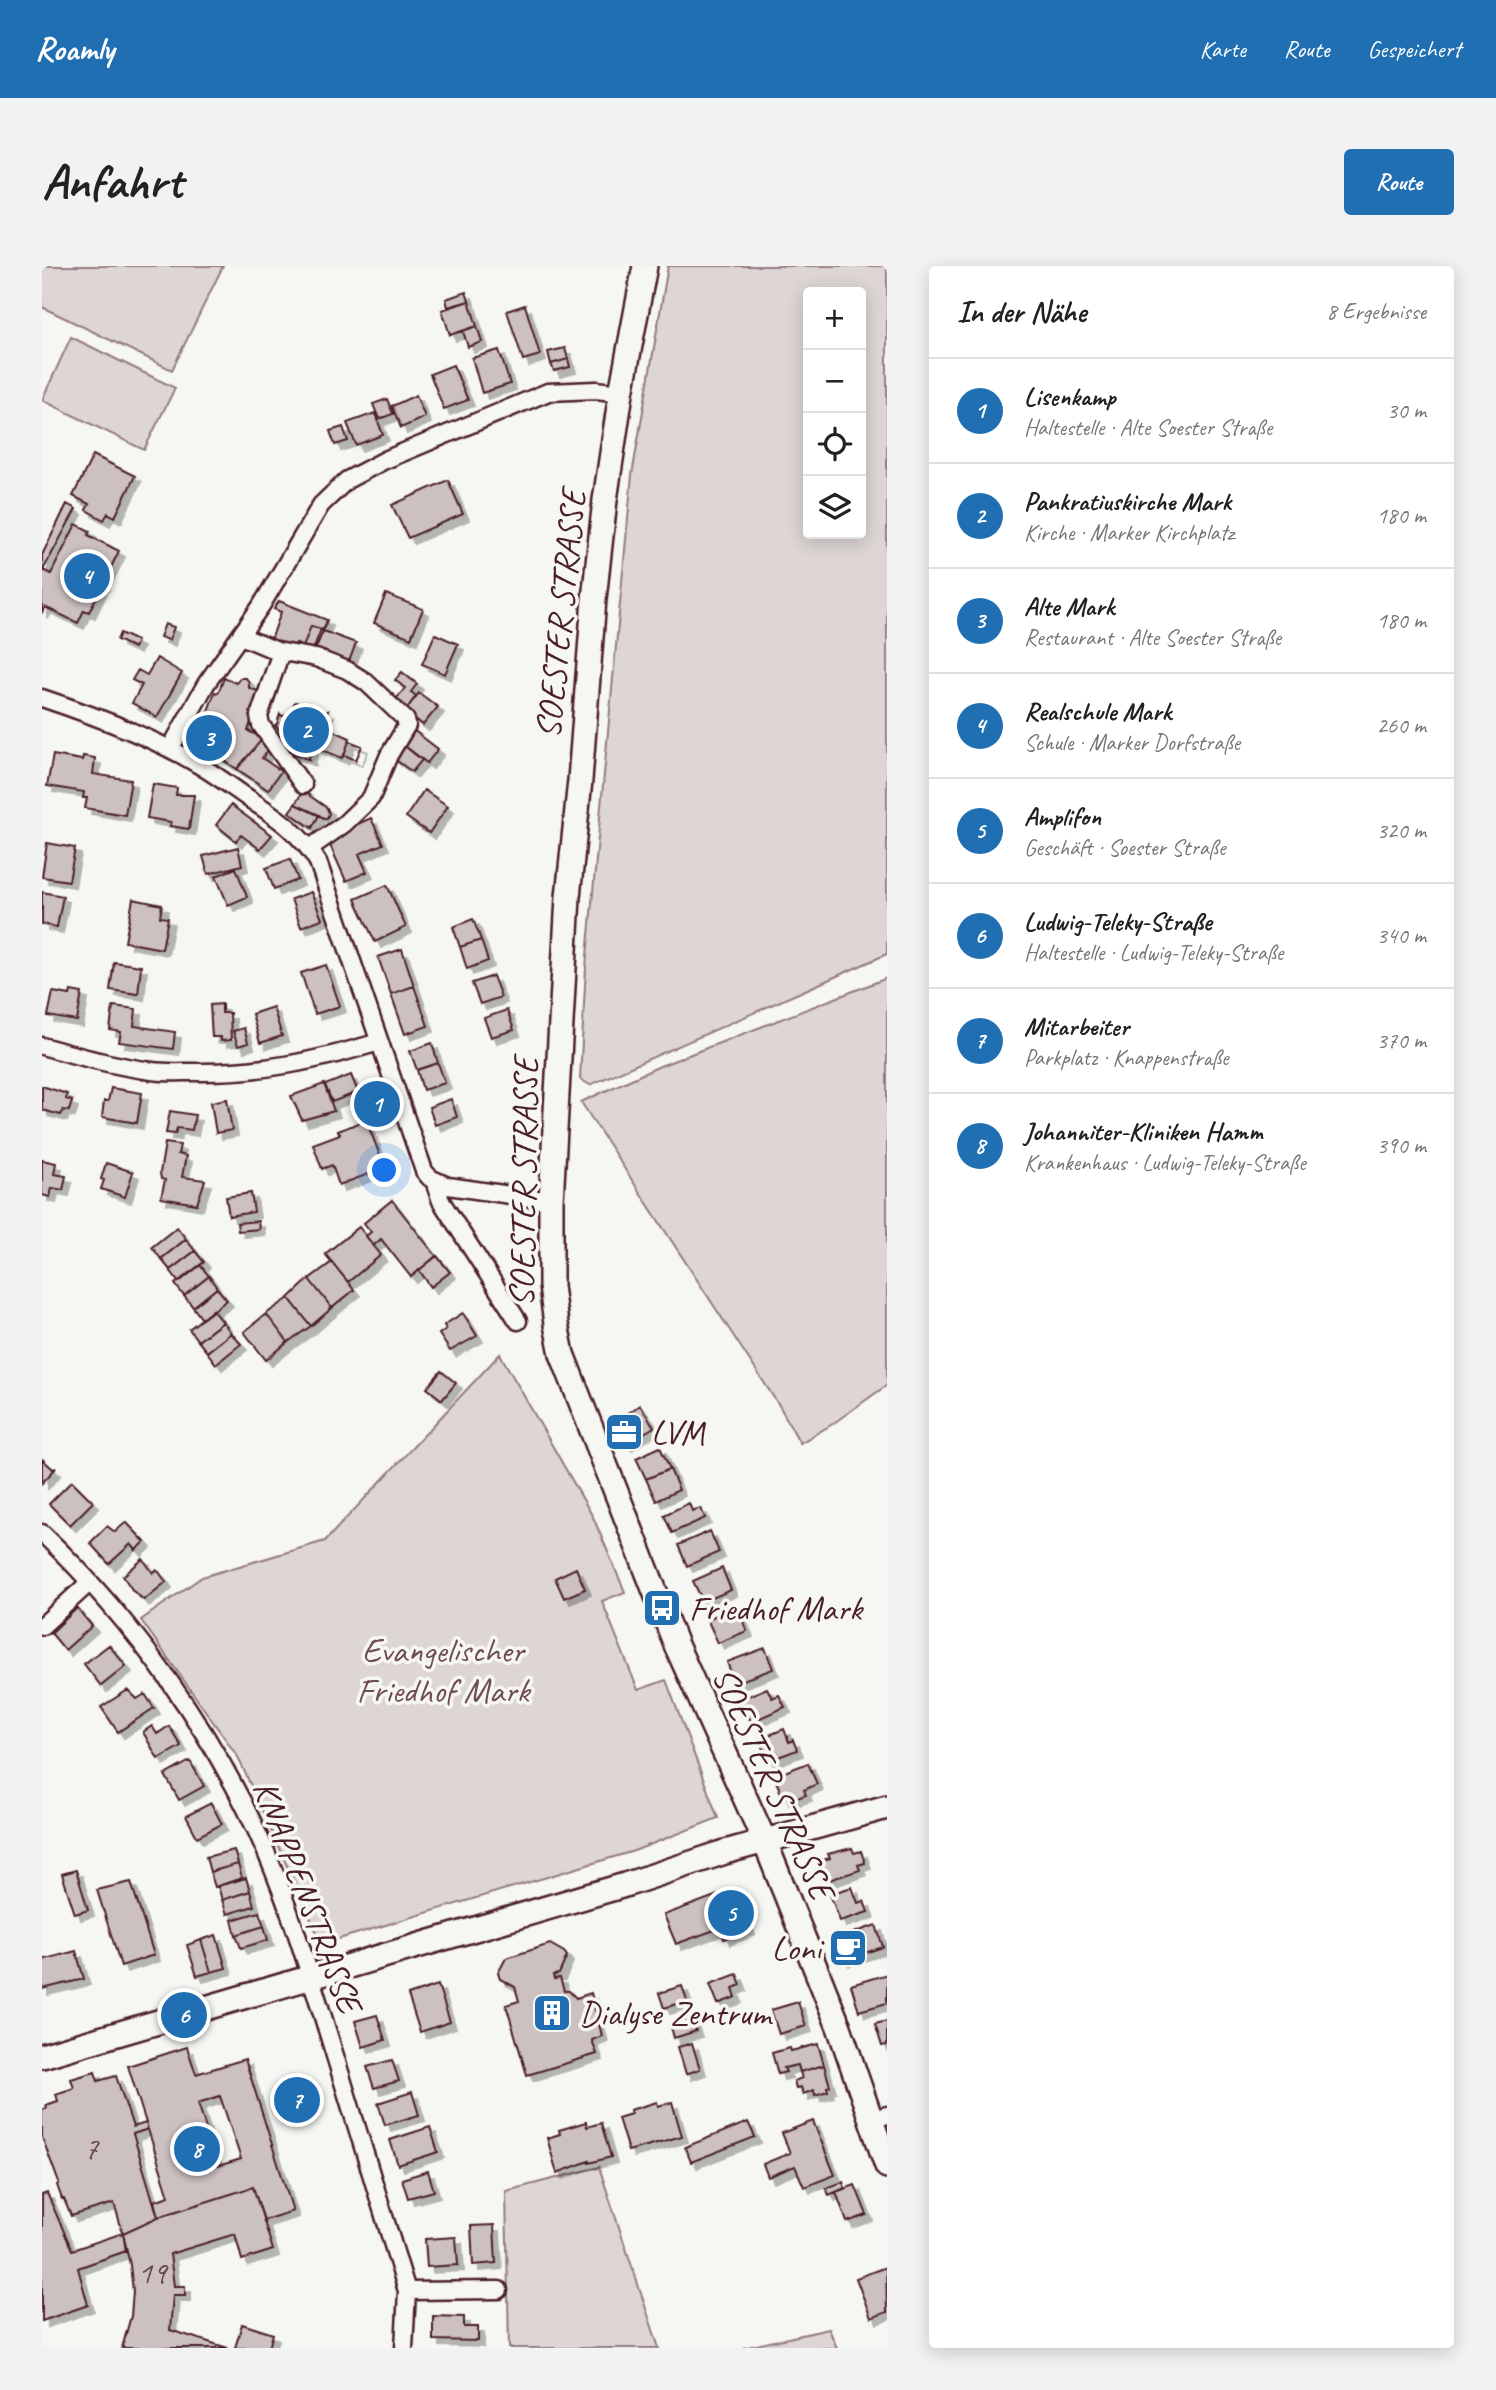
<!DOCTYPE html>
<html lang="de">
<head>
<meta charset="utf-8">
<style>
	body { margin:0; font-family:Caveat,sans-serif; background:#f2f2f2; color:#222 }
	.controls { position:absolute; right:21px; top:21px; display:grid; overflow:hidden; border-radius:7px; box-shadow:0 4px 18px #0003 }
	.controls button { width:63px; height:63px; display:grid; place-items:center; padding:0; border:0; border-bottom:2px solid #e0e0e0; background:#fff; color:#222; font:35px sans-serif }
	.you { position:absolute; left:343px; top:905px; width:24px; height:24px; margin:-18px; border:5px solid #fff; border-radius:50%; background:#1a73e8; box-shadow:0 0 0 10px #1a73e833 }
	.badge { display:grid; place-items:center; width:46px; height:46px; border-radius:50%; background:#1f6fb2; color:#fff; font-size:23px; font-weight:700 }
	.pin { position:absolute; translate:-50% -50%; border:4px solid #fff; box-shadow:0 2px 7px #0006 }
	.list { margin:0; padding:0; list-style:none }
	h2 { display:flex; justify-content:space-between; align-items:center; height:91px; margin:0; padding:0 28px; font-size:30px }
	h2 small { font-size:23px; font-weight:400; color:#767676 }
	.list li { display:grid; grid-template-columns:46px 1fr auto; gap:21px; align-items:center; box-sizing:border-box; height:105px; padding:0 28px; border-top:2px solid #e0e0e0 }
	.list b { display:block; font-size:26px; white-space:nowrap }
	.list p { margin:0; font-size:23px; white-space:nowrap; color:#767676 }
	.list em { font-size:23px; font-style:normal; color:#767676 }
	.icon { flex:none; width:38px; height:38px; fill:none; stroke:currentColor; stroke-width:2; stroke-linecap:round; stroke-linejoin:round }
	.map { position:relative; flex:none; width:845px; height:2082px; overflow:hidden; border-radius:7px }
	header { display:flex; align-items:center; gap:42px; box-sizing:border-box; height:98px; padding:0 35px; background:#1f6fb2; color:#fff }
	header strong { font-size:33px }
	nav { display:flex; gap:38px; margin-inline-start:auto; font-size:24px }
	.intro { display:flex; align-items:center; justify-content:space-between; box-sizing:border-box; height:168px; padding:0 42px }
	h1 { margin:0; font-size:49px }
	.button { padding:18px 32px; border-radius:7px; background:#1f6fb2; color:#fff; font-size:24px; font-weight:700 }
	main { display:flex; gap:42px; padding:0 42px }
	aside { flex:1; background:#fff; border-radius:7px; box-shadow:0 4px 18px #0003 }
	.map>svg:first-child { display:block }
	.green { fill:#ddd6d5; stroke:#947a80; stroke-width:2; fill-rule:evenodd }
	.building { fill:#ccc1c0; stroke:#4a1f2b; stroke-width:2; fill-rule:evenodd; filter:url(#shadow) }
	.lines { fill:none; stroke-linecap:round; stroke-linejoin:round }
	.street-casing { stroke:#4a1f2b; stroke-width:21 }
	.secondary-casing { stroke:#4a1f2b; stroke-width:28 }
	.street { stroke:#f6f6f2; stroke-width:16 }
	.secondary { stroke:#f6f6f2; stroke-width:23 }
	.labels { text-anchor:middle; stroke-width:7; stroke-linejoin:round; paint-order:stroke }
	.number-label { font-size:32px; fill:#6a4850 }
	.street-label { font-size:35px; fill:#4a1f2b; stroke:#f6f6f2 }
	.poi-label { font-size:35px; fill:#4a1f2b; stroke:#f6f6f2; text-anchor:start }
	.park-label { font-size:35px; fill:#6f4d56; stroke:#f6f6f2 }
</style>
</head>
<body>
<header>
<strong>Roamly</strong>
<nav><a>Karte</a><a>Route</a><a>Gespeichert</a></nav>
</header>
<div class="intro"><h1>Anfahrt</h1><a class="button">Route</a></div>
<main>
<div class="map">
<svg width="845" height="2082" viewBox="0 0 845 2082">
	<defs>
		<filter id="shadow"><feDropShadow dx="6" dy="6" stdDeviation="0" flood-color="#0004"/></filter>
	</defs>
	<rect width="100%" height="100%" fill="#f6f6f2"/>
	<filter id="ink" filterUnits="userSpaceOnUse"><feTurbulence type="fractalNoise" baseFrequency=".0143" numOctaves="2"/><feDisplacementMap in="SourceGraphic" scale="14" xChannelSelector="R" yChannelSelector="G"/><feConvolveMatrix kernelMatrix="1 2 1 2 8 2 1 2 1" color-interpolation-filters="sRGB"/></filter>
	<g filter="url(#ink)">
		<path class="green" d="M0,0H181L130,104L0,41Z
			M626,0H845V688L548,819L538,813L544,701L590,209ZM819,26V268H766V26Z
			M29,71L133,122L102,184L0,134Z
			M845,712V1119L789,1159L758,1177L738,1141L539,836L618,800Z
			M458,1088L551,1251L583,1326L560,1335L596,1424L624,1414L676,1552L592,1585L280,1678L196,1491L99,1354L160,1311L283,1275Z
			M557,1901L617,2082H467L464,1925Z
			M787,2063L795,2082H701Z"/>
		<path class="building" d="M424,26L427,35L406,41L404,33Z
			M427,35L435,60L408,69L400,44Z
			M483,39L498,89L481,94L465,45Z
			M435,60L440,76L426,81L421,65Z
			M523,82L526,93L509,98L506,86Z
			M457,84L468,118L440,127L430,92Z
			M526,93L528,101L512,105L509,98Z
			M411,99L426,134L402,143L388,108Z
			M374,129L383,151L359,162L350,140Z
			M345,133L351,148L337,153L331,138Z
			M333,147L341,169L314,179L305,157Z
			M301,161L306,175L293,179L288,165Z
			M51,189L93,210L73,251L66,247L62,254L44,244L47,238L31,230Z
			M406,214L421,248L366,272L350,239Z
			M25,238L34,243L1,304L9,308L34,258L48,265L46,269L77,285L47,346L42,344L36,357L3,341L0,347V289Z
			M344,328L381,343L369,372L332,357Z
			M237,335L285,354L281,364L269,360L261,381L254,377L251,383L229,374L239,346L232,343Z
			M123,358L132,361L127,374L118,371Z
			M269,360L279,363L271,384L261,381Z
			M281,365L314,377L306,398L273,384Z
			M78,367L95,375L92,382L75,374Z
			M393,368L416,378L403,408L380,398Z
			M115,392L140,407L115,451L90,437L100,419L90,414L96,404L105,409Z
			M360,406L375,418L369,426L374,430L363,445L351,437L363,422L353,414Z
			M182,412L194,417L198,412H204L207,416V422L219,426L206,465L221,472L195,503L159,479L157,469L173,426L176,427Z
			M377,427L396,441L381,459L363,445Z
			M253,436L266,441L265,438L267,437L268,440L283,446L286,445L279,460H284L283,461L308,472L307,475L320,480L314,494L302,489L300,492L271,480L267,491L268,494L250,487L247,488L246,486L249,484L254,472L242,468L241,471L239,470L240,467L233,459L235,458L238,448L240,450L247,449Z
			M370,463L396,483L385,497L359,477Z
			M221,472L228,482L220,492L239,505L226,524L195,503Z
			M307,475L320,480L314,494L302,489Z
			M360,478L380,494L370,506L350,491Z
			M11,489L40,494L41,490L53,492L51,508L89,514L83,549L43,542L45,532H41L42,526L5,520Z
			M111,518L135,522L134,529H152L147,563L128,560L129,556L105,552Z
			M382,524L406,540L387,567L364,551Z
			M261,525L285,542L287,548L284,553L253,538Z
			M253,538L277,549L270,562L247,546Z
			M189,539L230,569L218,583L199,569L194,575L174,559Z
			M329,552L341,578L317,588L325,606L304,615L287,577L302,569L300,565Z
			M5,577L33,582L27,615L0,611Z
			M196,581L200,599L166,608L161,590Z
			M248,593L256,614L232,623L224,602Z
			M194,602L205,631L186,639L174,610Z
			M345,619L364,661L333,676L313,633Z
			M0,626L21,630L15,661L0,658Z
			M269,626L280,653L259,661L249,633Z
			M91,633L120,639L118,651L126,652L120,683L83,676Z
			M431,653L439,674L418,681L411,661Z
			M439,674L446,695L425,703L418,681Z
			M360,683L372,720L349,728L336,691Z
			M72,696L99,700L96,728L68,724Z
			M284,699L298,740L273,748L259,707Z
			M451,710L459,731L438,738L430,717Z
			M372,720L386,760L363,768L349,728Z
			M29,725L40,727L35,755L6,750L11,726L28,729Z
			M180,738V747H188L189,774L179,775V771H170L168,739Z
			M71,740L94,743L92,760L133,766L131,783L77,776L79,766L68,764Z
			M231,741L240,770L218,777L210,748Z
			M465,744L472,764L449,771L442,752Z
			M202,762L206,777L196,780L191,765Z
			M390,777L396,797L375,804L368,785Z
			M396,797L403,817L381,824L375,804Z
			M309,809L316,826L290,836L283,819Z
			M282,818L292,845L260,854L249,830Z
			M0,820L25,828L24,833L30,835L27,845L21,844L19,849L0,844Z
			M69,822L100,827L95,857L60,851L62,835H66Z
			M185,833L190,864L174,867L169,836Z
			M409,833L415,851L393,859L387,841Z
			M128,845L153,849L150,864L135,862L133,868L124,867Z
			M324,854L343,902L297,919L290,899L280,903L271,878L298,868L296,865Z
			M123,877L138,879L136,888L144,890L140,911L163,914L155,938L119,932L123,914L119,913L118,907Z
			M0,894L14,897L12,908L24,910L21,924L10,922L8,931L0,929Z
			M64,897L91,906L83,931L59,923L62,914L59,913Z
			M209,927L212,946L187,950L184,931Z
			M350,934L394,990L369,1011L339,973L331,980L324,970L329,966L322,957Z
			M216,955L217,963L196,965L195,957Z
			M135,961L144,973L119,993L110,981Z
			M317,961L339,989L306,1016L283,988Z
			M144,973L153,985L128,1004L119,993Z
			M153,985L162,996L137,1016L128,1004Z
			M395,990L408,1006L389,1021L377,1004Z
			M290,996L312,1024L290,1042L267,1013Z
			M158,999L167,1010L142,1030L133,1018Z
			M167,1010L175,1022L151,1041L142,1030Z
			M267,1013L290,1042L269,1060L247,1032Z
			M175,1022L185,1034L160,1053L151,1041Z
			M247,1032L269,1060L246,1076L224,1048Z
			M171,1044L181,1056L156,1075L147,1063Z
			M421,1047L435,1070L408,1085L397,1068L404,1063L402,1059Z
			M224,1048L246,1076L224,1094L202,1066Z
			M181,1056L189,1067L165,1086L156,1075Z
			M189,1067L199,1078L174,1098L165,1086Z
			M399,1105L414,1117L400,1134L385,1122Z
			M598,1139L612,1161L584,1178L570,1157Z
			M618,1181L628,1203L604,1213L594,1192Z
			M0,1193L11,1203L14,1202L0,1217Z
			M628,1203L637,1224L614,1235L604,1213Z
			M30,1215L51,1236L28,1259L7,1238Z
			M647,1237L650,1245L659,1242L663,1252L630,1267L622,1249Z
			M84,1256L103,1276L93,1285L94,1284L89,1278L67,1298L48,1277L65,1260L73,1266Z
			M668,1265L677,1286L645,1300L636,1279Z
			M101,1293L111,1307L114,1304L117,1306L124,1316L102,1334L91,1325L81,1310Z
			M534,1302L543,1323L522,1332L513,1312Z
			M680,1302L689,1324L661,1336L651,1315Z
			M695,1341L705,1365L676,1377L665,1353Z
			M35,1342L50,1360L23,1384L9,1367Z
			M67,1379L84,1400L59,1420L42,1398Z
			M723,1382L731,1403L693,1417L685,1396Z
			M725,1422L730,1432L737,1429L743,1441L709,1456L699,1433Z
			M86,1424L95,1433L103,1428L112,1442L76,1466L59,1441Z
			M110,1460L115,1468L127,1460L139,1480L116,1493L101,1466Z
			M742,1463L747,1476L751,1474L755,1484L726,1495L717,1473Z
			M148,1495L162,1520L137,1534L123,1509Z
			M766,1497L775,1518L762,1524L764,1529L752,1533L750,1529L741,1532L732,1510Z
			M169,1537L180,1558L155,1571L144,1550Z
			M810,1582L812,1587L819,1585L823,1597L816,1599L818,1604L784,1615L777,1595L788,1592L786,1588Z
			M192,1584L196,1598L168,1606L164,1591Z
			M196,1598L200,1612L173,1621L168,1606Z
			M34,1604L46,1644L33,1648L20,1608Z
			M204,1612L208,1625L180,1634L176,1620Z
			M89,1616L112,1689L79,1700L55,1624Z
			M810,1621L816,1637L822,1635L826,1646L798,1655L788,1628Z
			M692,1623L707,1663L682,1673L678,1662L634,1678L622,1649Z
			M208,1625L212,1640L185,1648L180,1634Z
			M217,1646L222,1660L194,1669L190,1654Z
			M834,1659L841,1681L801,1694L794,1673Z
			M222,1660L226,1674L199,1682L194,1669Z
			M174,1669L184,1702L169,1706L159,1674Z
			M159,1674L169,1706L155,1710L145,1679Z
			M508,1678L522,1686L525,1690L517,1708L511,1709L512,1713L518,1712L522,1725H527L534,1732L549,1727L560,1770L550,1774L555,1788L485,1809L464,1739L477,1735L473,1721L458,1713L456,1707L464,1692Z
			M34,1685L42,1713L0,1723V1694Z
			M695,1708L699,1719L691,1722L694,1731L676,1738L668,1718Z
			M845,1708V1737L817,1745L809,1719Z
			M396,1719L408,1756L378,1766L366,1729Z
			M640,1720L645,1735L622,1742L617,1727Z
			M756,1736L764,1760L737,1768L729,1744Z
			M335,1749L343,1774L321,1781L313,1755Z
			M649,1751L654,1765L632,1772L628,1757Z
			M845,1755V1779L840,1780L833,1758Z
			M650,1777L658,1803L644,1808L636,1781Z
			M776,1778L782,1799L758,1806L756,1799L742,1802L744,1806L736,1808L730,1787L748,1782L749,1785Z
			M145,1781L154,1808L203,1793L251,1945L222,1954L211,1921L116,1951L112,1935L127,1930L86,1800ZM178,1830L199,1893L176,1900L156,1837Z
			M350,1794L357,1815L332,1822L325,1801Z
			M782,1799L788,1820L785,1821L786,1825L773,1829L772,1824L761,1828L759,1821L754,1822L752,1815L760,1812L758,1806Z
			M53,1806L56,1815L74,1810L91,1861L104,1857L106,1863L91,1868L116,1951L81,1967L72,1937L29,1950L22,1933H20L15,1919L17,1917L0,1871V1844L5,1842L4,1839L16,1835L14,1828L32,1822L29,1813Z
			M370,1826L377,1849L343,1859L336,1837Z
			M615,1836L616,1840L630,1836L640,1870L586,1885L576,1852L589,1848L588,1844Z
			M771,1855L793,1909L762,1921L753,1900L726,1911L721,1898L748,1887L740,1867Z
			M544,1856L545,1861L559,1857L569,1891L547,1897V1895L515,1907L505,1872L518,1868L517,1864Z
			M706,1856L713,1871L649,1896L643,1881Z
			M388,1861L396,1886L356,1899L348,1874Z
			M386,1905L392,1925L366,1932L360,1913Z
			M801,1916L803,1922L787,1929L784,1922Z
			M813,1919L825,1949L805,1956L794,1926Z
			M211,1921L231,1984L200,1994L193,1968L128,1988L132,2020H143V2029H131L128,2064L186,2082H80L89,2050L91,2025L88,1999L81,1967L116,1951Z
			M5,1927L30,1984L81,1967L84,1985L36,2002L46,2039L0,2055V1929Z
			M452,1959L454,1997L431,1999L429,1960Z
			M414,1971L416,1999L385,2001L383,1973Z
			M844,2001L845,2046L829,2052L814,2012Z
			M391,2050L422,2051V2061H436V2075L391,2074Z
			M200,2058L231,2068L227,2082H193Z"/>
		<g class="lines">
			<defs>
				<path id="street" d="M199,370L235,385L274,392L305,404L324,416L364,454L365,459L347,489L329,532L302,558L268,582
					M239,386L217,450L219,459L261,519
					M0,432C51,449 111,471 157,499C174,509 190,521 206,532C233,550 259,567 276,596L382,905L388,912L406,920L509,935
					M128,483L164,418L219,340L279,239L305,214L343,194L506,126L554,124L579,127
					M0,780C36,790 72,800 110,805C124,807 139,806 153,806C219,807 274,795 337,776
					M395,916L394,921L399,935L476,1055
					M0,1267C93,1356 173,1468 224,1586C249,1645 267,1706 286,1767C312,1853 338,1939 365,2025L362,2082
					M0,1360L48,1316
					M828,1854L845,1849
					M365,2025L457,2024"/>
				<path id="secondary" d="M603,0L579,127L563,234L552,333L538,514L526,631L509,935V1020L514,1058L520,1088L634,1379L723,1576L797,1761L845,1900
					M0,1790L583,1619L683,1586L845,1541"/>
			</defs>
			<use href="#street" class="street-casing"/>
			<use href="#secondary" class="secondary-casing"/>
			<use href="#street" class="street"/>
			<use href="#secondary" class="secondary"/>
		</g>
	</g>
	<defs>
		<symbol id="office-square" viewBox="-11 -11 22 22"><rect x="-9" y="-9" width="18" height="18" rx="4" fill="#1f6fb2" stroke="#f6f6f2"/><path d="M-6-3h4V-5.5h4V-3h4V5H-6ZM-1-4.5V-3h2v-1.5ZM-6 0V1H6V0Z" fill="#fff"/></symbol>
		<symbol id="bus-square" viewBox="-11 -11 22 22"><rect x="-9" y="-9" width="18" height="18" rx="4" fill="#1f6fb2" stroke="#f6f6f2"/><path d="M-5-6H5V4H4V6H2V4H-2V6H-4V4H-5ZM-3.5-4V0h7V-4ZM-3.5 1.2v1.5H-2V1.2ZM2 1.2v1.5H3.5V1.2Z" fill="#fff"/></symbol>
		<symbol id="cafe-square" viewBox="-11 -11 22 22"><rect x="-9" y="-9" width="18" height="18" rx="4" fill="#1f6fb2" stroke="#f6f6f2"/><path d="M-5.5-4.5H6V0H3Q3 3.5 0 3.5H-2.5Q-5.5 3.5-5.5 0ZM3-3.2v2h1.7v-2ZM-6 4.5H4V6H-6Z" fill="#fff"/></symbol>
		<symbol id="building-square" viewBox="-11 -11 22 22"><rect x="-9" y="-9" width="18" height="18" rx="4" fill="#1f6fb2" stroke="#f6f6f2"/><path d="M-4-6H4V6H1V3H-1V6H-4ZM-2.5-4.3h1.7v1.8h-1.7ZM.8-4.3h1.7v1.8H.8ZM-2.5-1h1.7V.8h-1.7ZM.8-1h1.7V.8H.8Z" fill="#fff"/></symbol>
	</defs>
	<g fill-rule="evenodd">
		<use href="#office-square" x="560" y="1144" width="44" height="44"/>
		<use href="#bus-square" x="598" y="1320" width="44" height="44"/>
		<use href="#cafe-square" x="784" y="1660" width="44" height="44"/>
		<use href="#building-square" x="488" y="1725" width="44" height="44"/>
	</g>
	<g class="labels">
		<g class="number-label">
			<text x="49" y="1893">7</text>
			<text x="110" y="2017">19</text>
		</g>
		<g class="street-label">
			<text transform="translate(518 348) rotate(-84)" y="12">SOESTER STRASSE</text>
			<text transform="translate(481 916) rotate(-89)" y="12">SOESTER STRASSE</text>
			<text transform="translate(732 1517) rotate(66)" y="12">SOESTER STRASSE</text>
			<text transform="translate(266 1630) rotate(69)" y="12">KNAPPENSTRASSE</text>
		</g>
		<g class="poi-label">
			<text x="609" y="1178">LVM</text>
			<text x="647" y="1354">Friedhof Mark</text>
			<text x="779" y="1694" text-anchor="end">Loni</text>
			<text x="537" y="1759">Dialyse Zentrum</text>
		</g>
		<g class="park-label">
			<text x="401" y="1396">Evangelischer<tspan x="401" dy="40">Friedhof Mark</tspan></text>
		</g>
	</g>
</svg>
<div class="controls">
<button>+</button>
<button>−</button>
<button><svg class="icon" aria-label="locate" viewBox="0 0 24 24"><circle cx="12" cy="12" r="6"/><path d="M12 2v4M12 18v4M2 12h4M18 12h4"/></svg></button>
<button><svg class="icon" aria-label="layers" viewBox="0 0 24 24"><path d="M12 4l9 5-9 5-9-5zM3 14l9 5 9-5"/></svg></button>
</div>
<div class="you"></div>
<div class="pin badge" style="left:335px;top:838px">1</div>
<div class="pin badge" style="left:264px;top:464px">2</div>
<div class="pin badge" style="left:167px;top:472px">3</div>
<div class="pin badge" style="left:45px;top:310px">4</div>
<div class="pin badge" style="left:689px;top:1647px">5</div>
<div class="pin badge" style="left:142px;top:1749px">6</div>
<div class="pin badge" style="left:255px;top:1834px">7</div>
<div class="pin badge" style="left:155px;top:1883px">8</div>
</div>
<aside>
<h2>In der Nähe<small>8 Ergebnisse</small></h2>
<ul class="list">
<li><span class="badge">1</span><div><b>Lisenkamp</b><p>Haltestelle · Alte Soester Straße</p></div><em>30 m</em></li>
<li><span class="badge">2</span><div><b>Pankratiuskirche Mark</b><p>Kirche · Marker Kirchplatz</p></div><em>180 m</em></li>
<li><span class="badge">3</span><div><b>Alte Mark</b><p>Restaurant · Alte Soester Straße</p></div><em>180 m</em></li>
<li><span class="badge">4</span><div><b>Realschule Mark</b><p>Schule · Marker Dorfstraße</p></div><em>260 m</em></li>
<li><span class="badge">5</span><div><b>Amplifon</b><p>Geschäft · Soester Straße</p></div><em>320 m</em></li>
<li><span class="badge">6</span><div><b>Ludwig-Teleky-Straße</b><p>Haltestelle · Ludwig-Teleky-Straße</p></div><em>340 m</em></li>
<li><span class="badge">7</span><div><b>Mitarbeiter</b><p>Parkplatz · Knappenstraße</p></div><em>370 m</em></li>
<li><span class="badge">8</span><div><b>Johanniter-Kliniken Hamm</b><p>Krankenhaus · Ludwig-Teleky-Straße</p></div><em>390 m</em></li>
</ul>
</aside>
</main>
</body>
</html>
